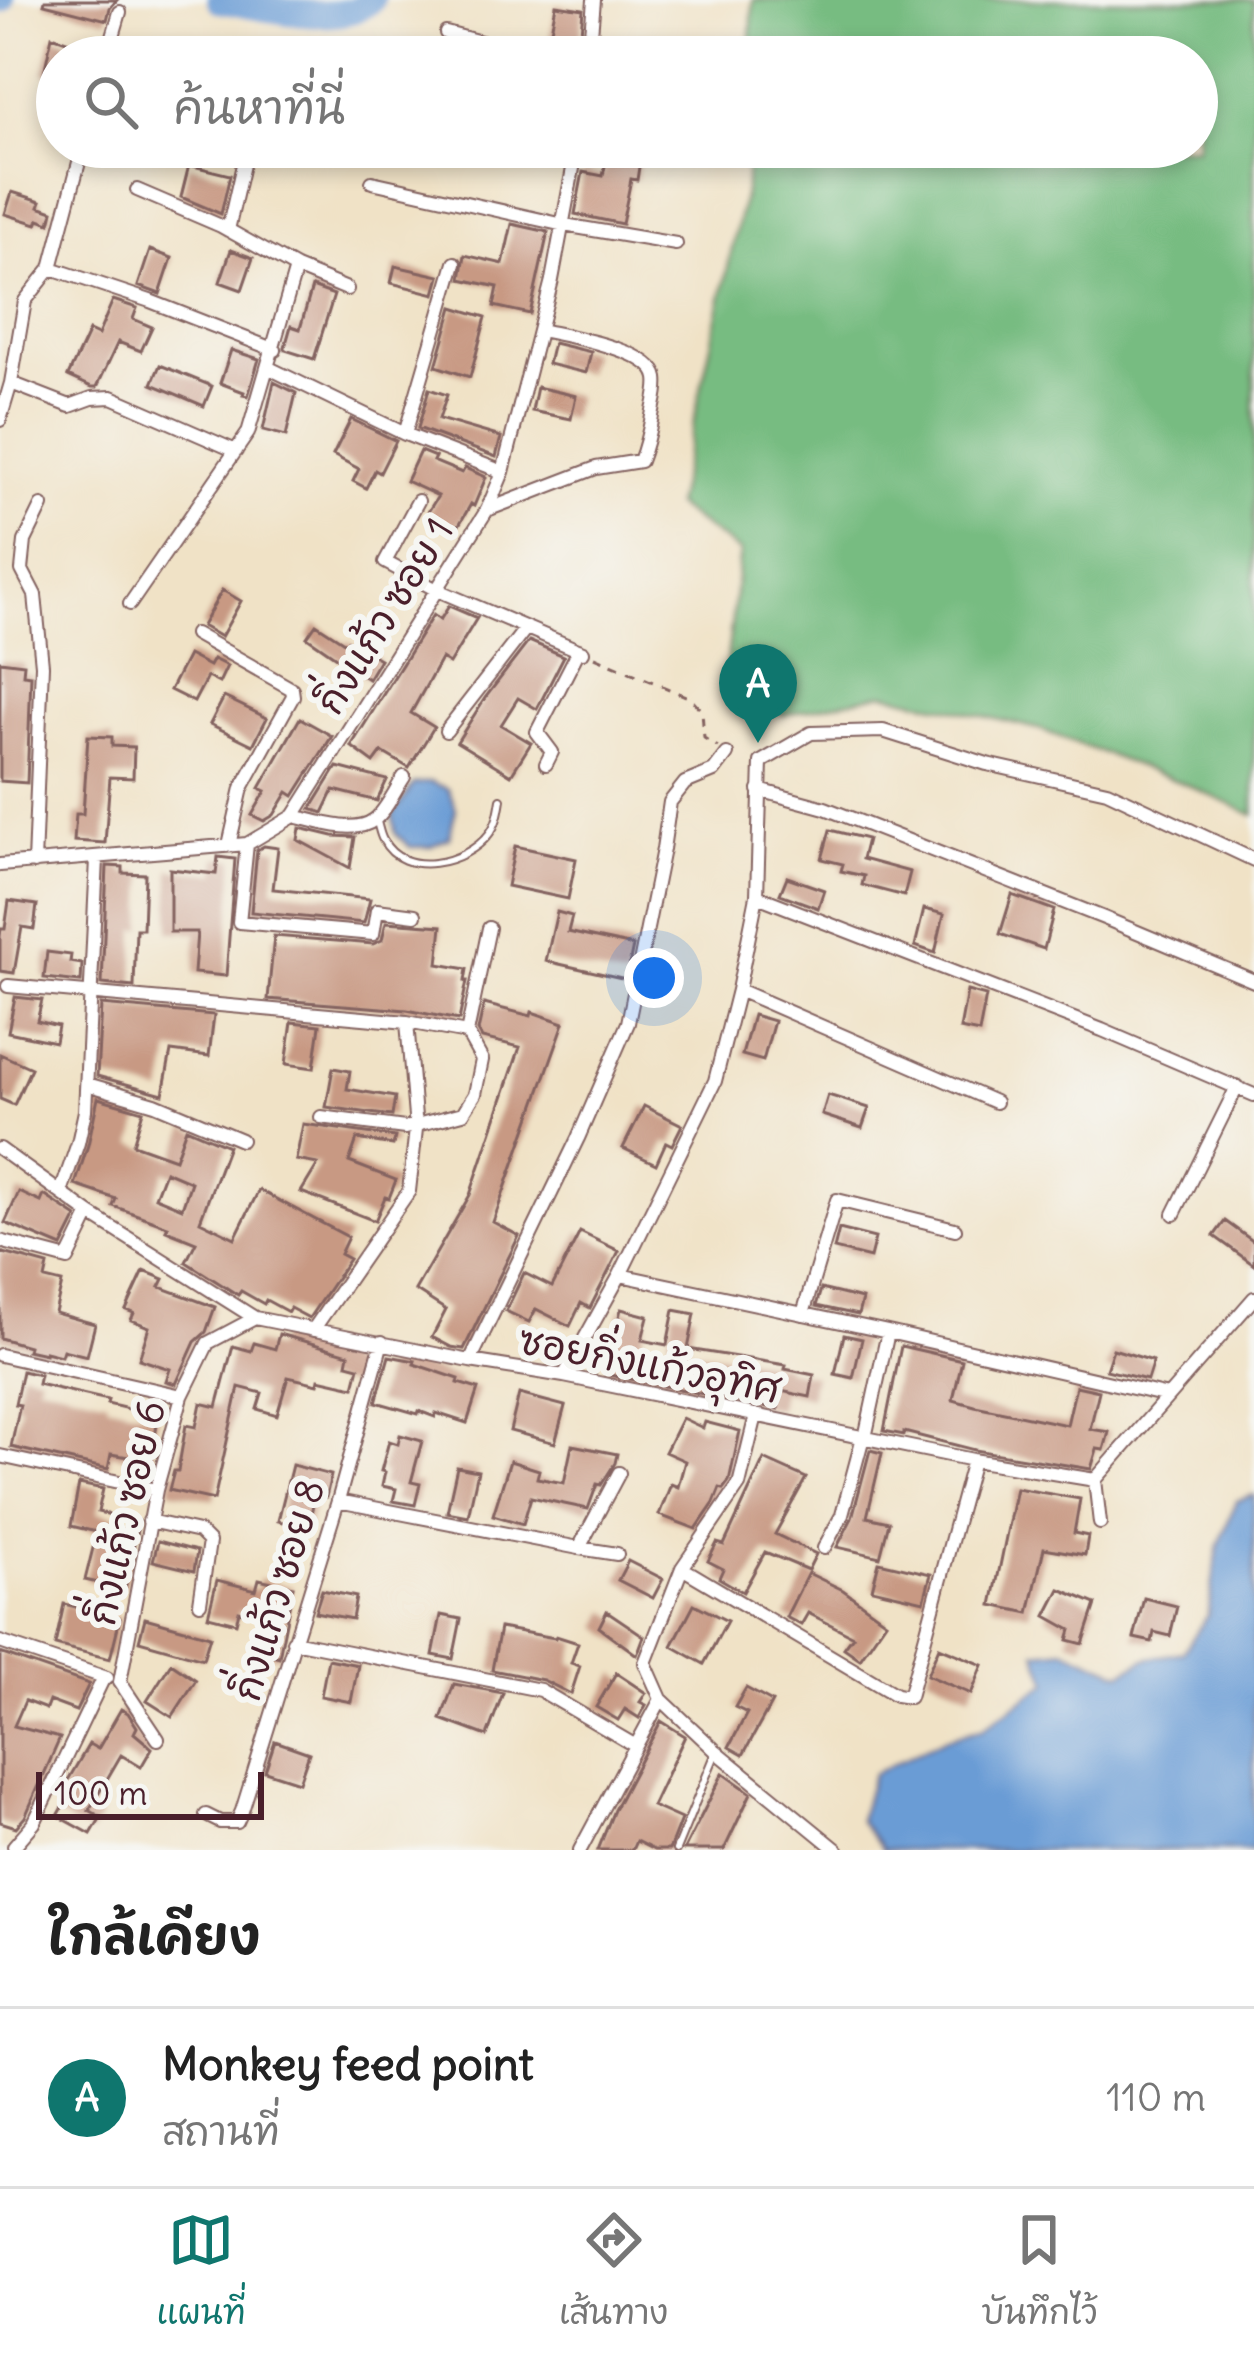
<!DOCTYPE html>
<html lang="th">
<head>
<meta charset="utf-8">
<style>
	body { margin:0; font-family:Delius,"Playpen Sans Thai",sans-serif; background:#f6f6f6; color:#222 }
	.scale { position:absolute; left:36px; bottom:30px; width:228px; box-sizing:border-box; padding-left:12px; border:6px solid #4a1f2b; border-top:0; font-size:33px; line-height:42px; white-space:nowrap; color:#4a1f2b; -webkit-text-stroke:9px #f6f6f2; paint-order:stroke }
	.you { position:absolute; left:654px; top:978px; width:42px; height:42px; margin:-30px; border:9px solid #fff; border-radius:50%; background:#1a73e8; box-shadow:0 0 0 18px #1a73e833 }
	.badge { display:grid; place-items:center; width:78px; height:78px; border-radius:50%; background:#0f766e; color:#fff; font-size:39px; font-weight:700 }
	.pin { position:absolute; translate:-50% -99px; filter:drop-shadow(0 3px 6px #0008) }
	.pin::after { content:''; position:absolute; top:63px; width:42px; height:36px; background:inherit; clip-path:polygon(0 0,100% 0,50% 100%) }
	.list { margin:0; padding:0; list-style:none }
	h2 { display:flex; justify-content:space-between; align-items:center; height:156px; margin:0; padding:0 48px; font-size:51px }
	h2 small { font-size:39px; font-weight:400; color:#767676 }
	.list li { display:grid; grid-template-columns:78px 1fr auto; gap:36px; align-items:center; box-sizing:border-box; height:180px; padding:0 48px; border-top:3px solid #e0e0e0 }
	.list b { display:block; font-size:45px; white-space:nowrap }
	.list p { margin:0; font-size:39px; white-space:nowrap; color:#767676 }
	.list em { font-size:39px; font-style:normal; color:#767676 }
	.icon { flex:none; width:66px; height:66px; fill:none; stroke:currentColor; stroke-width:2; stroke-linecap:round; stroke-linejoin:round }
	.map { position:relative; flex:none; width:1254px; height:1850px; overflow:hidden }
	.search { position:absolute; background:#fff; box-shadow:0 6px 18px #0003; left:36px; right:36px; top:36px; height:132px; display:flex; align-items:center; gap:30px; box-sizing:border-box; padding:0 42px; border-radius:66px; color:#767676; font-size:45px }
	.sheet { height:336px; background:#fff }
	nav { display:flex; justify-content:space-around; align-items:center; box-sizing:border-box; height:168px; border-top:3px solid #e0e0e0; background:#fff; font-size:33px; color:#767676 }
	nav a { display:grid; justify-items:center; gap:6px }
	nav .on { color:#0f766e }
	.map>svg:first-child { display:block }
	.forest { fill:#77bc81; stroke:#606e56; stroke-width:3 }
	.water { fill:#6b9cd5; stroke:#5a5e80; stroke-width:3 }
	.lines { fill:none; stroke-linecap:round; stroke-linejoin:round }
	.river { stroke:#6b9cd5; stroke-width:27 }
	.building { fill:#c89983; fill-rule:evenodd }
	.lane-casing { stroke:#846361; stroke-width:10 }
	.street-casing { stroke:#846361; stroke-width:16 }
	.path { stroke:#846361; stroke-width:3; stroke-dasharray:9 9; stroke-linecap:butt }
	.lane { stroke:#fff; stroke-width:6 }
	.street { stroke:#fff; stroke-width:12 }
	.labels { text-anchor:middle; stroke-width:12; stroke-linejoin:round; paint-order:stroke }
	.street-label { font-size:39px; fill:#4a1f2b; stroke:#f6f6f2 }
</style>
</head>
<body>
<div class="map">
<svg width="1254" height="1850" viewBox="0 0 1254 1850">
	<rect width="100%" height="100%" fill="#f6f6f2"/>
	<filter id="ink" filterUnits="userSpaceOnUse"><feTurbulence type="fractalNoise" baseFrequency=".00833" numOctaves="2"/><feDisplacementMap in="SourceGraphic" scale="24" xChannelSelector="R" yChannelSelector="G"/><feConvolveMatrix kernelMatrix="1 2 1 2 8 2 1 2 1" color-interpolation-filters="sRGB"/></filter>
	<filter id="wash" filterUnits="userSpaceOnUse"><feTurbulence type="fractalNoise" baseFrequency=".004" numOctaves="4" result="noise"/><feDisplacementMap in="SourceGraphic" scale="48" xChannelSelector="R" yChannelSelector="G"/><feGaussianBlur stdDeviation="2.7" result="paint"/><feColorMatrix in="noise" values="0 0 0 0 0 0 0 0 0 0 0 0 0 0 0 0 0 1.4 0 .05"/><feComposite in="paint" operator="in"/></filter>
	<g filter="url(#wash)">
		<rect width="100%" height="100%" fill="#f0e2c6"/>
		<path class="forest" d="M753,0H1254V815L1187,785L1039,729L884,693L783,715L723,694L740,552L675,506L746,186L747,147H1197V57H750Z"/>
		<path class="water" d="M430,782L448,789L456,809L449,838L429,847H410L395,833L393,815L414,784Z
			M1254,1495V1850H883L859,1820L873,1774L947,1738L983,1728L1048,1682L1036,1652L1065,1649L1121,1673L1146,1659L1183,1652L1208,1615L1218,1548L1236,1501Z"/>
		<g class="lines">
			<path class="river" d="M0,0H1
				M220,0C258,6 341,29 371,0"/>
		</g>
		<g id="blocks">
			<path class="building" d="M45,0H117L110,8L107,20L44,4Z
				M556,5L583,9L579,56L560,53L561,48L548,45Z
				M52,36L98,52L97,57H57V76L44,73Z
				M609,147H642L637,180L631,179L622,224L575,214L583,172L603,176Z
				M189,165L230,175L221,214L181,197Z
				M12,192L41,201L39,206L53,211L50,223L39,219L37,224L5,214Z
				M512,224L548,232L530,314L494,306L498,287L461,279L465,255L503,264Z
				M150,250L172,258L160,294L138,286Z
				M231,250L253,258L242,290L220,282Z
				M395,266L440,276L435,294L391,283Z
				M312,287L334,295L314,359L285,350V347L291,326L300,329Z
				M113,300L137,308L133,319L152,327L141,351L118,342L97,387H92L68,376L89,331L98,335Z
				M453,307L486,317L470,377L436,366Z
				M553,343L591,352L586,373L548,364Z
				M231,350L259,359L248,396L243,395L244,392L220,383Z
				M160,365L212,386L204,406L152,384Z
				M274,382L296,393L286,436L263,430Z
				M537,387L576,396L571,419L532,411Z
				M429,389L447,395L439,419L501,437L496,457L418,428Z
				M351,419L396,441L380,473L375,470L366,488L353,481L359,469L333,455Z
				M420,451L435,457L433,461L462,473L465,468L486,477L474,506L471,504L455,532L426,515L438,496L406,481Z
				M222,590L241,601L221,637L202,626Z
				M449,606L477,618L449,664L441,659L411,713L434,727L409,768L382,752L374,763L351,746L433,615L440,620Z
				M316,624L347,644L348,641L380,659L368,679L307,637Z
				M529,641L564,656L537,709L518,698L501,725L531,743L511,775L457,742L485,698Z
				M188,655L209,666L213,659L227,666L219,683L207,677L194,702L170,690Z
				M0,661L24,664L23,674L31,675L27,783L0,781Z
				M224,697L267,718L253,745L210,724Z
				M300,718L332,736L294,796L288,792L274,815L264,821L252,815L266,791L260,788Z
				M88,736L112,737V746L134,747L133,778L110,777L105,843L74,841L76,814H83Z
				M337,767L387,780L377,801L334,790L323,813L311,809Z
				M300,828L333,836L355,837L350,868L298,840Z
				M830,830L867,839L862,859L910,872L904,896L862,885L864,876L841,871L843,864L822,859Z
				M264,846L278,848L273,889L370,899L364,923L251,912L257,850Z
				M515,846L576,859L568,899L507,886Z
				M218,857L235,859L226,976L194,973L197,932H170V869L216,874Z
				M107,866L123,867V873L145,874L143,929H136L134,987L102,984Z
				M787,877L824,890L818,908L780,894Z
				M1012,895L1054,910L1044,949L1000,934Z
				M9,901L37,905L34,929L22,927L14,973L0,971V936L1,929H5Z
				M924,909L944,914L935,953L915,946Z
				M557,912L572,916L568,932L633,946L626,979L546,961Z
				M386,922L442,926L438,964L467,969L465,981H467L459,1020L407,1010L268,999L274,936L373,944L382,940Z
				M47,952L71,955L70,962L82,964L81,982L44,978Z
				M967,991L986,996L979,1033L960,1029Z
				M15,997L42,1000L37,1021L58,1026L55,1042L8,1032Z
				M484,1004L531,1016L532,1012L564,1023L493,1222L519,1236L464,1349L451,1347L432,1337L446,1310L415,1290L470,1195L520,1047L482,1038L478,1031Z
				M101,1005L214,1015L209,1056L171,1051L163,1094L97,1076Z
				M753,1015L774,1021L763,1061L742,1055Z
				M292,1022L320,1025L314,1068L286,1064Z
				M0,1054L31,1068L14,1105L0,1099Z
				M333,1068L350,1071L347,1089L395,1097L392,1116L326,1107Z
				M828,1095L869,1108L862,1128L822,1115Z
				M98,1098L143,1111L133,1144L175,1159L186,1128L228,1146L200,1221L235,1238L259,1190L348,1237L340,1254L349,1259L309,1318L290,1308L288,1312L266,1300L264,1304L241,1291L238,1295L186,1262L196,1242L166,1230L168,1226L113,1206L116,1199L75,1185L88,1145ZM165,1171L191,1182L182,1208L155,1197Z
				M644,1106L682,1125L672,1145L666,1142L656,1164L623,1148Z
				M303,1124L395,1137L393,1145L357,1139L349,1162L396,1180L389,1198L385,1197L375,1221L301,1192L318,1164L296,1160Z
				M19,1192L41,1202L44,1195L77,1217L62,1247L5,1223Z
				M1225,1221L1254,1242V1265L1214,1236Z
				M839,1229L875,1238L870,1258L834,1249Z
				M580,1232L619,1251L590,1308L581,1303L570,1326L536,1309L529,1322L506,1311L524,1273L552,1287Z
				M0,1252L48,1265L45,1279L62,1283L55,1313L95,1324L87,1356L63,1350L61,1356L45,1352V1354L27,1350L28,1346L0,1338Z
				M144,1271L164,1279L160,1287L215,1307L206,1332L195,1342L176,1384L166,1381L170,1369L139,1359L149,1327L131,1320L134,1313L126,1310Z
				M821,1289L862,1299L858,1315L816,1306Z
				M621,1309L648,1316L642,1340L667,1345L674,1310L695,1314L688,1349L786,1365L785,1369L814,1375L810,1397L781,1391L778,1409L605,1374Z
				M279,1334L349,1354L347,1364L359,1367L354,1387L319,1379L318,1384L288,1377L277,1415L257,1409L262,1393L239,1387L214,1500L169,1490L174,1471H178L186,1425L196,1427L201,1403L217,1407L233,1346L251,1351L254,1343L275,1349Z
				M844,1335L862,1339L853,1378L835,1374Z
				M901,1346L962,1360L953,1400L975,1406L1067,1425L1076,1386L1099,1391L1090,1429L1109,1432L1104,1450L1097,1449L1091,1469L975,1450L904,1432V1435L884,1431Z
				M1113,1349L1153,1361L1147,1380L1106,1370Z
				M389,1356L415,1361L414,1364L459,1379L458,1383L478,1389L467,1423L436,1413L435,1417L419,1411L418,1414L376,1402Z
				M22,1371L40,1375L38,1384L108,1400L107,1404L158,1416L152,1461L111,1454L108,1469L11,1447L20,1405L15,1404Z
				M519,1394L565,1406L555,1443L510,1431Z
				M682,1418L703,1428L705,1422L740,1431L729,1481L723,1489L720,1488L714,1503L696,1529L659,1515L671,1484L678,1487L685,1461L665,1452Z
				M400,1435L422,1441L411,1482L420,1484L415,1505L393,1501L396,1489L382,1486L385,1472L381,1471L389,1441L398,1444Z
				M572,1445L617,1454L615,1463L601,1485L597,1484L588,1509L531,1497L523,1524L493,1515L510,1461L539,1470L537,1478L564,1483Z
				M870,1450L882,1453L867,1517L889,1522L880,1557L837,1547L852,1518Z
				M764,1459L806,1478L775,1534L816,1554L808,1570L765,1552L743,1592L719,1578L723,1569L708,1561L717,1543L724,1545Z
				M292,1465L331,1475L326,1497L315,1495L308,1528L278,1521Z
				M457,1467L478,1471L468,1516L447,1512Z
				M79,1484L103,1489L98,1512L139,1521L125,1589L85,1580L97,1532L71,1526Z
				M1016,1488L1080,1499L1074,1533L1088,1536L1085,1555L1044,1548L1029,1613L992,1605Z
				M158,1541L197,1551L194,1571L153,1561Z
				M628,1561L663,1579L653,1598L618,1580Z
				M879,1562L931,1574L924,1601L872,1589Z
				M808,1573L843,1590L886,1621L860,1659L844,1648L853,1636L808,1613L801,1625L786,1617Z
				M259,1579L293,1587L279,1657L257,1651L266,1617L239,1611L236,1623L208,1616L217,1580L256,1590Z
				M1060,1589L1096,1604L1083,1644L1068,1640L1071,1630L1046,1616Z
				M322,1590L356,1597L352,1619L315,1612Z
				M1144,1598L1177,1606L1170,1636L1154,1632L1152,1642L1134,1638Z
				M64,1604L120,1618L110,1659L55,1645Z
				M694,1604L727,1621L704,1664L672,1646Z
				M607,1611L644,1636L637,1655L599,1627Z
				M441,1615L461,1619L453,1659L433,1655Z
				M145,1618L210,1636L203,1659L139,1641Z
				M500,1628L555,1638L556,1636L578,1643L571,1663L580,1666L571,1694L543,1680L492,1670Z
				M939,1647L983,1665L971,1694L927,1675Z
				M0,1653L89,1684L76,1711L49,1701L46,1709L25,1701L14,1726L60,1738L25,1817L16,1827L0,1822Z
				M328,1659L358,1665L351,1702L321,1696Z
				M171,1663L196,1680L172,1717L147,1701Z
				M616,1673L646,1693L640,1702L646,1705L639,1718L625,1709L618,1720L596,1707Z
				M454,1684L503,1693L487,1736L441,1719Z
				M746,1688L772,1702L743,1755L729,1747L747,1713L735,1707Z
				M121,1709L128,1713L137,1727L134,1733L152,1748L141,1767L121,1755L89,1810L101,1817L91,1834L58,1816L69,1796L61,1792L89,1744L98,1749Z
				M661,1721L685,1736L652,1806L681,1819L669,1850H654L636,1841L632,1850H598L614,1810Z
				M275,1741L309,1753L299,1782L265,1771Z
				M723,1773L751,1793L724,1850H684Z"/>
		</g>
	</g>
	<g filter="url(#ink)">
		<use href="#blocks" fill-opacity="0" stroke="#846361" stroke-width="3"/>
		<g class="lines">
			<defs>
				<path id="lane" d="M377,822C379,828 380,835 383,840C403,879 466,864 489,834C497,824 499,812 501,799
					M676,1850L715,1755"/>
				<path id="street" d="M446,33L540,57
					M107,57L120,12
					M589,57L594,0
					M372,182L564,225L676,244
					M137,190L221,226L296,268L347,289
					M228,230L247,147
					M51,268L150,301L275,350
					M269,368L405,434L503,472
					M11,383L70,406L92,398L112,397L236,451
					M0,420L11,383L25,301L51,268L83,147
					M405,434L455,263
					M418,501L385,562L435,589L583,652
					M487,510L596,468L640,461C646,446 649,432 652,416C654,404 659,390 657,378C652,349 566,336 540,330
					M130,604L248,433L296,268
					M195,634L292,689L293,696L242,788L229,845
					M446,731L526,628
					M546,764L552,752L537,732L579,650
					M759,790L825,808L1104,918L1254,981
					M294,816C316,821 354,835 374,820C386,811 395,790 404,777
					M247,844L239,922L373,934L377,910L415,915
					M34,863L42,665L35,595L22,570L25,541L42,506
					M0,865L247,844L294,816L487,510L503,472L552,280L577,147
					M757,896L1102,1030L1254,1095
					M8,986L407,1022L467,1033
					M738,990L995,1102
					M87,1084L155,1104L241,1140
					M321,1117L405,1128L463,1113L475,1094L482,1060L467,1033L489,928
					M0,1149L90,1214L255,1318L470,1361L564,1376L973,1460L1095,1480L1254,1298
					M61,1192L78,1143L85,1111L97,859
					M1174,1214L1237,1087
					M0,1241L68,1259L90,1214
					M620,1275L888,1332L1168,1396
					M803,1314L837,1200L955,1229
					M313,1330L409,1191L416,1129L407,1022
					M0,1355L182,1396
					M470,1361L578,1138L628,1023L663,849L670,802L685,783L714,771L727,754
					M564,1376L620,1275L715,1081L738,990L757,896L761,762L811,733L883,731L987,764L1107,791L1254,860
					M756,1415L739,1485L682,1568L645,1663L661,1699L716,1751L837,1850
					M865,1438L888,1332
					M0,1456L156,1490
					M1095,1480L1100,1523
					M338,1501L579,1548
					M149,1521L199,1532L209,1542L200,1603
					M824,1548L842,1515L863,1437
					M617,1554L579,1548L619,1473
					M682,1568L896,1695L909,1697L973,1460
					M293,1641L540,1690L634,1745
					M0,1642L107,1678
					M120,1682L156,1490L182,1396L208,1343L255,1318
					M120,1682L158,1739
					M206,1815L220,1822H237L242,1811L338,1501L382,1342
					M14,1846L34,1823L104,1677
					M580,1850L661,1699"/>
			</defs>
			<use href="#lane" class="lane-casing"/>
			<use href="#street" class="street-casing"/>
			<path class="path" d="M595,657L690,698L702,711L704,738L718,747"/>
			<use href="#lane" class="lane"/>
			<use href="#street" class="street"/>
		</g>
	</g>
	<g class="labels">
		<g class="street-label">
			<text transform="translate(384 616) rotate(-58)" y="14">กิ่งแก้ว ซอย 1</text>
			<text transform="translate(649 1364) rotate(11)" y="14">ซอยกิ่งแก้วอุทิศ</text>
			<text transform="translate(126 1513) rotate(-77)" y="14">กิ่งแก้ว ซอย 6</text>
			<text transform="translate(278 1590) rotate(-73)" y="14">กิ่งแก้ว ซอย 8</text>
		</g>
	</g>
</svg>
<div class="scale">100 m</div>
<div class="you"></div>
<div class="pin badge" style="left:758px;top:743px">A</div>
<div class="search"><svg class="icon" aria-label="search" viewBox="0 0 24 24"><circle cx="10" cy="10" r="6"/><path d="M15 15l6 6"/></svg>ค้นหาที่นี่</div>
</div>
<section class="sheet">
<h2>ใกล้เคียง<small></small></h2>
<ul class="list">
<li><span class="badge">A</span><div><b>Monkey feed point</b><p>สถานที่</p></div><em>110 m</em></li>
</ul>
</section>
<nav>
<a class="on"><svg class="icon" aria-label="map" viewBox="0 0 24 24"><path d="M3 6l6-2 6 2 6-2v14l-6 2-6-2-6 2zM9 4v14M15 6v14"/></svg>แผนที่</a>
<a><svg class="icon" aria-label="directions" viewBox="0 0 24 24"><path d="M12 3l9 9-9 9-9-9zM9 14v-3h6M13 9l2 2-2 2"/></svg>เส้นทาง</a>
<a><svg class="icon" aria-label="saved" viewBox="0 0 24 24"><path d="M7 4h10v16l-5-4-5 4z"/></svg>บันทึกไว้</a>
</nav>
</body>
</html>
